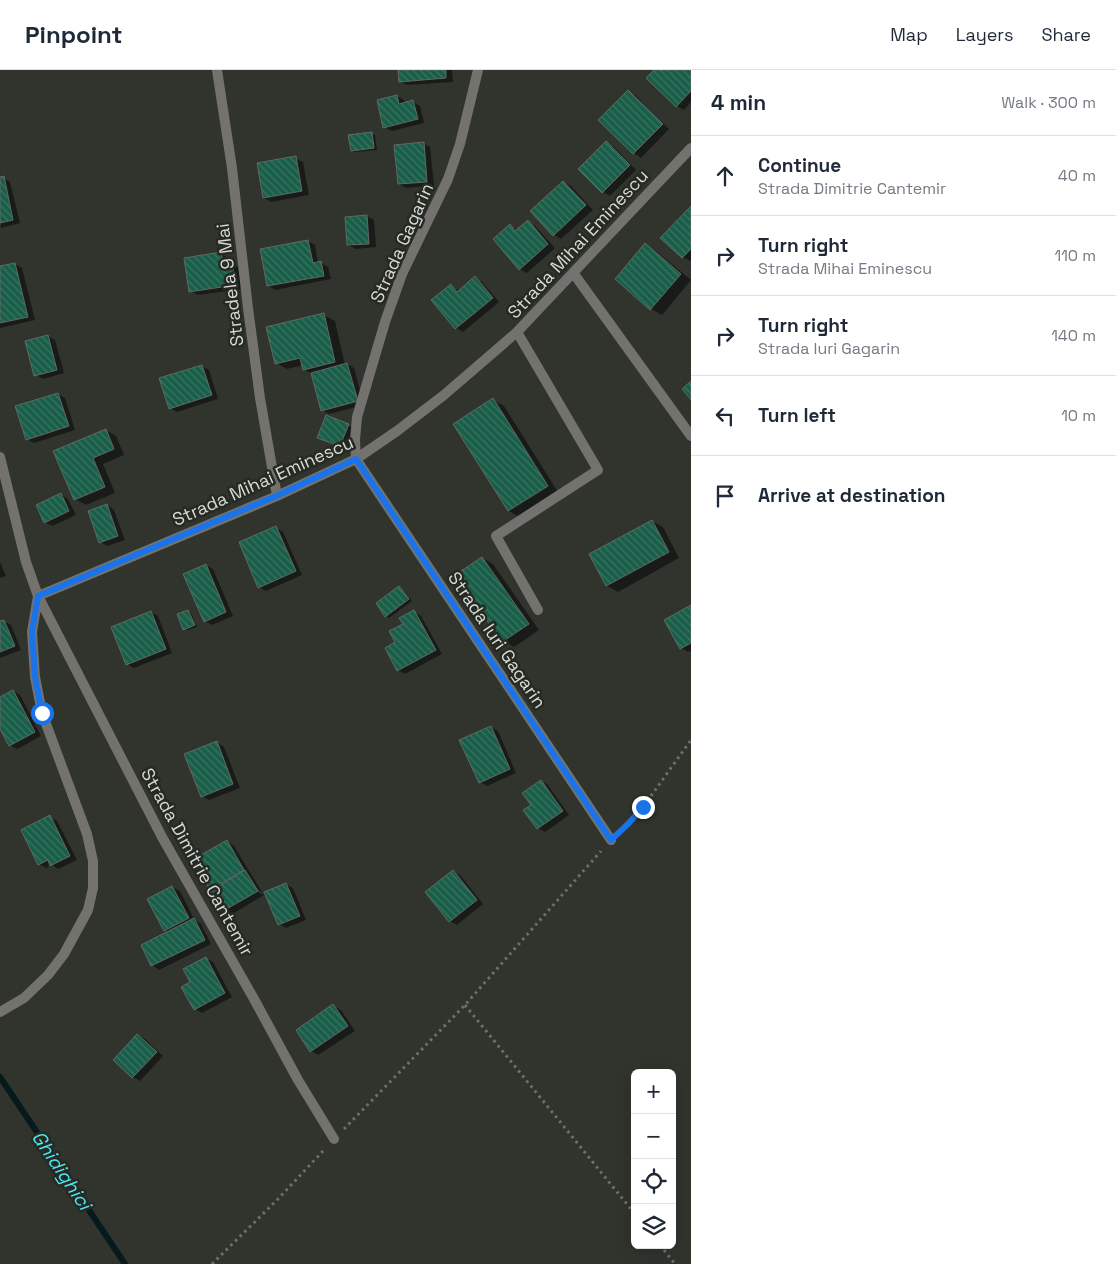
<!DOCTYPE html>
<html lang="en">
<head>
<meta charset="utf-8">
<style>
	body { margin:0; font-family:"Space Grotesk",sans-serif; background:#f2f2f3; color:#1f2937 }
	.controls { position:absolute; right:15px; bottom:15px; display:grid; overflow:hidden; border-radius:8px; box-shadow:0 5px 20px #0002 }
	.controls button { width:45px; height:45px; display:grid; place-items:center; padding:0; border:0; border-bottom:1px solid #e0e1e3; background:#fff; color:#1f2937; font:25px sans-serif }
	.stop { position:absolute; width:15px; height:15px; margin:-11px; border:4px solid #1a73e8; border-radius:50%; background:#fff }
	.stop.end { background:#1a73e8; border-color:#fff; box-shadow:0 1px 5px #0008 }
	.list { margin:0; padding:0; list-style:none }
	h2 { display:flex; justify-content:space-between; align-items:center; height:65px; margin:0; padding:0 20px; font-size:21px }
	h2 small { font-size:16px; font-weight:400; color:#747a83 }
	.list li { display:grid; grid-template-columns:32px 1fr auto; gap:15px; align-items:center; box-sizing:border-box; height:80px; padding:0 20px; border-top:1px solid #e0e1e3 }
	.list b { display:block; font-size:19px; white-space:nowrap }
	.list p { margin:0; font-size:16px; white-space:nowrap; color:#747a83 }
	.list em { font-size:16px; font-style:normal; color:#747a83 }
	.icon { flex:none; width:28px; height:28px; fill:none; stroke:currentColor; stroke-width:2; stroke-linecap:round; stroke-linejoin:round }
	.map { position:relative; flex:none; width:691px; height:1194px; overflow:hidden }
	header { display:flex; align-items:center; gap:30px; box-sizing:border-box; height:70px; padding:0 25px; background:#fff; border-bottom:1px solid #e0e1e3 }
	header strong { font-size:24px }
	nav { display:flex; gap:28px; margin-inline-start:auto; font-size:18px }
	main { display:flex }
	aside { flex:1; background:#fff }
	.map>svg:first-child { display:block }
	.shadow { fill:#0007 }
	.lines { fill:none; stroke-linecap:round; stroke-linejoin:round }
	.stream { stroke:#06191b; stroke-width:6 }
	.building { fill:url(#building-back-hatch); stroke:#606965 }
	.path { stroke:#6e716c; stroke-width:3; stroke-dasharray:2.5 4; stroke-linecap:butt }
	.street { stroke:#73726f; stroke-width:10 }
	.route { stroke:#1a73e8; stroke-width:6 }
	.labels { text-anchor:middle; stroke-width:5; stroke-linejoin:round; paint-order:stroke }
	.street-label { font-size:18px; fill:#d7dad6; stroke:#262a23 }
	.water-label { font-size:19px; font-style:italic; fill:#4be6f1; stroke:#262a23 }
</style>
</head>
<body>
<header>
<strong>Pinpoint</strong>
<nav><a>Map</a><a>Layers</a><a>Share</a></nav>
</header>
<main>
<div class="map">
<svg width="691" height="1194" viewBox="0 0 691 1194">
	<defs>
		<pattern id="building-back-hatch" width="6" height="6" patternUnits="userSpaceOnUse" patternTransform="scale(1.25)"><rect width="6" height="6" fill="#195e48"/><path d="M-1 5l2 2M0 0l6 6M5-1l2 2" fill="none" stroke="#3a7462"/></pattern>
	</defs>
	<rect width="100%" height="100%" fill="#30342d"/>
	<path class="shadow" d="M399,0H452L453,12L407,15L400,11Z
		M656,0H691V32L684,40L677,36Z
		M628,21L635,25L669,59L641,88L634,83Z
		M397,26L404,30L405,34L413,32L420,36L424,53L392,61L384,57Z
		M371,63L375,65L377,80L355,82L352,81Z
		M423,73L430,77L434,115L406,118L399,114Z
		M606,73L614,77L636,100L610,126L603,122Z
		M295,88L303,92L309,125L271,132L264,128Z
		M3,108L10,112L20,153L1,158L0,109Z
		M564,112L571,116L593,140L561,169L554,165Z
		M691,137V190L690,191L683,187L662,168Z
		M367,146L374,150L376,177L356,179L348,175Z
		M528,152L535,156L555,178L527,203L520,199L510,156L517,160Z
		M308,171L315,175L318,193H321L328,197L331,209L275,220L268,215Z
		M646,174L656,181L691,210L662,245L651,239Z
		M221,184L228,188L229,193L238,197L242,219L198,225L190,221Z
		M15,194L22,198L35,250L0,258V198Z
		M475,208L482,212L499,232L463,262L456,258L451,215L459,221Z
		M324,245L335,251L345,295L347,294L354,298L364,335L329,344L322,340L312,304L304,299L303,295L287,299L276,293Z
		M48,266L55,270L64,303L43,309L36,305L27,271Z
		M202,296L209,300L218,329L177,342L170,338Z
		M58,324L65,328L75,360L34,373L27,369Z
		M493,330L504,336L558,422L519,447L509,441Z
		M348,355L355,359L348,379L319,367Z
		M106,360L116,366L124,385L103,394L115,423L86,435L75,429L55,381Z
		M61,424L68,429L76,445L52,456L45,452Z
		M107,435L114,440L125,470L107,476L100,472Z
		M652,451L663,457L679,488L618,522L607,516L590,485Z
		M276,458L283,462L302,505L266,521L259,517Z
		M482,488L493,494L539,560L514,577L503,571L457,505Z
		M0,492L6,506L0,508Z
		M206,495L213,499L233,546L212,555L205,551Z
		M400,517L412,531L389,548L386,546Z
		M691,536V581L688,582L681,578Z
		M187,541L191,543L197,557L187,560L184,559Z
		M151,542L158,546L172,583L134,598L127,594Z
		M414,542L421,546L442,584L405,604L398,600L397,573L404,554Z
		M4,551L11,555L21,580L0,588V553Z
		M13,621L20,625L41,666L17,679L10,675L0,656V628Z
		M491,657L498,661L516,703L487,716L480,712Z
		M217,672L224,677L240,718L209,730L202,726Z
		M541,711L548,715L569,745L545,762L538,758L525,740L533,735Z
		M50,747L57,751L77,790L58,799L52,795L46,798L39,794Z
		M227,771L234,776L262,822L253,816L252,819L264,825L231,845L224,840L213,821L211,819Z
		M453,801L460,805L483,834L457,855L450,851Z
		M286,814L293,818L306,850L286,858L279,854Z
		M172,817L180,821L194,849L201,854L211,874L159,900L152,895L142,876L169,862L165,860Z
		M206,888L213,892L232,927L202,943L195,939L192,912Z
		M334,936L341,940L355,961L318,985L311,981Z
		M138,965L145,969L163,986L140,1011L133,1007Z"/>
	<g class="lines">
		<path class="stream" d="M0,1007L125,1194"/>
	</g>
	<path class="building" d="M398,0H446V8L399,12Z
		M654,0H691V21L676,37L646,8Z
		M628,20L663,54L633,84L598,50Z
		M397,25L399,34L413,30L418,49L383,58L377,30Z
		M372,62L374,78L351,81L348,65Z
		M606,71L630,95L602,123L578,99Z
		M424,72L427,112L398,114L394,75Z
		M296,86L302,121L263,128L257,93Z
		M4,106L13,150L0,153V107Z
		M563,111L586,135L553,166L530,141Z
		M691,136V179L682,188L660,168Z
		M367,145L369,174L347,175L345,147Z
		M528,150L548,174L519,200L493,169L510,154L515,161Z
		M308,170L313,193L321,191L324,206L267,216L260,179Z
		M645,173L681,204L650,240L615,209Z
		M221,182L223,192L232,191L235,215L189,222L184,188Z
		M15,193L28,247L0,253V196Z
		M475,206L493,228L455,259L431,230L451,214L457,222Z
		M324,243L335,292L303,300L300,288L275,294L266,257Z
		M48,265L57,300L34,306L25,271Z
		M347,293L358,331L321,341L311,303Z
		M202,295L212,325L169,339L159,308Z
		M691,311V330L682,319Z
		M58,323L69,356L26,370L15,336Z
		M493,328L548,416L508,441L453,354Z
		M326,345L349,354L340,376L317,368Z
		M106,359L114,379L93,388L105,417L74,430L53,381Z
		M61,423L69,441L44,453L36,435Z
		M107,434L118,466L99,473L88,441Z
		M652,450L669,482L606,516L589,484Z
		M276,456L296,501L258,518L239,472Z
		M482,487L529,554L502,572L455,505Z
		M206,494L226,542L204,552L183,504Z
		M399,516L409,529L385,547L376,533Z
		M691,535V573L680,579L664,550Z
		M188,540L195,555L183,560L177,544Z
		M414,540L436,580L397,601L385,578L395,572L389,561L403,554L399,548Z
		M151,541L166,579L126,595L111,557Z
		M4,550L15,576L0,582V551Z
		M13,620L35,662L9,676L0,659V627Z
		M491,656L510,699L479,713L459,670Z
		M217,671L233,714L201,727L184,684Z
		M541,710L563,741L537,759L523,740L531,735L522,723Z
		M50,745L70,786L50,796L48,790L38,795L21,760Z
		M227,770L244,800L210,820L192,790Z
		M245,800L258,821L223,841L211,821Z
		M453,800L477,830L449,852L425,822Z
		M286,813L300,846L278,855L264,822Z
		M172,816L189,848L164,861L147,829Z
		M194,848L205,870L151,896L141,875Z
		M206,887L225,923L194,940L181,917L190,912L183,899Z
		M333,934L348,956L310,982L296,960Z
		M137,964L157,982L132,1008L113,990Z"/>
	<g class="lines">
		<path class="path" d="M621,760L643,737L691,670
			M465,935L635,1144
			M344,1059L465,935L601,781
			M660,1175L675,1194
			M212,1194L278,1129L324,1080"/>
		<path class="street" d="M217,0L232,98L248,238L260,328L277,426
			M478,0L460,74L448,109L402,204L385,252L357,347L355,370L356,389L611,770
			M574,204L691,366
			M517,262L598,400L496,466L538,540
			M0,387L26,492L38,526L162,767L254,929L298,1010L334,1069
			M38,526L277,426L356,389L397,361L444,325L517,262L691,78
			M0,942L24,928L48,905L64,884L88,840L93,818V791L87,764L42,643L35,607L32,562L38,526"/>
	</g>
	<g class="lines">
		<path class="route" d="M42,643L35,607L32,562L38,526L276,426L356,389L611,770L628,754L643,737"/>
	</g>
	<g class="labels">
		<g class="street-label">
			<text transform="translate(402 173) rotate(-66)" y="6">Strada Gagarin</text>
			<text transform="translate(578 174) rotate(-47)" y="6">Strada Mihai Eminescu</text>
			<text transform="translate(230 215) rotate(-97)" y="6">Stradela 9 Mai</text>
			<text transform="translate(263 411) rotate(-24)" y="6">Strada Mihai Eminescu</text>
			<text transform="translate(497 570) rotate(56)" y="6">Strada Iuri Gagarin</text>
			<text transform="translate(197 792) rotate(61)" y="6">Strada Dimitrie Cantemir</text>
		</g>
		<g class="water-label">
			<text transform="translate(62 1100) rotate(56)" y="7">Ghidighici</text>
		</g>
	</g>
</svg>
<div class="controls">
<button>+</button>
<button>−</button>
<button><svg class="icon" aria-label="locate" viewBox="0 0 24 24"><circle cx="12" cy="12" r="6"/><path d="M12 2v4M12 18v4M2 12h4M18 12h4"/></svg></button>
<button><svg class="icon" aria-label="layers" viewBox="0 0 24 24"><path d="M12 4l9 5-9 5-9-5zM3 14l9 5 9-5"/></svg></button>
</div>
<div class="stop" style="left:42px;top:643px"></div>
<div class="stop end" style="left:643px;top:737px"></div>
</div>
<aside>
<h2>4 min<small>Walk · 300 m</small></h2>
<ul class="list">
<li><svg class="icon" aria-label="ahead" viewBox="0 0 24 24"><path d="M12 20V5M6 11l6-6 6 6"/></svg><div><b>Continue</b><p>Strada Dimitrie Cantemir</p></div><em>40 m</em></li>
<li><svg class="icon" aria-label="right" viewBox="0 0 24 24"><path d="M7 20v-9h11M14 6l5 5-5 5"/></svg><div><b>Turn right</b><p>Strada Mihai Eminescu</p></div><em>110 m</em></li>
<li><svg class="icon" aria-label="right" viewBox="0 0 24 24"><path d="M7 20v-9h11M14 6l5 5-5 5"/></svg><div><b>Turn right</b><p>Strada Iuri Gagarin</p></div><em>140 m</em></li>
<li><svg class="icon" aria-label="left" viewBox="0 0 24 24"><path d="M17 20v-9H6M10 6l-5 5 5 5"/></svg><div><b>Turn left</b></div><em>10 m</em></li>
<li><svg class="icon" aria-label="arrive" viewBox="0 0 24 24"><path d="M6 21V4h12l-3 4 3 4H6"/></svg><div><b>Arrive at destination</b></div></li>
</ul>
</aside>
</main>
</body>
</html>
